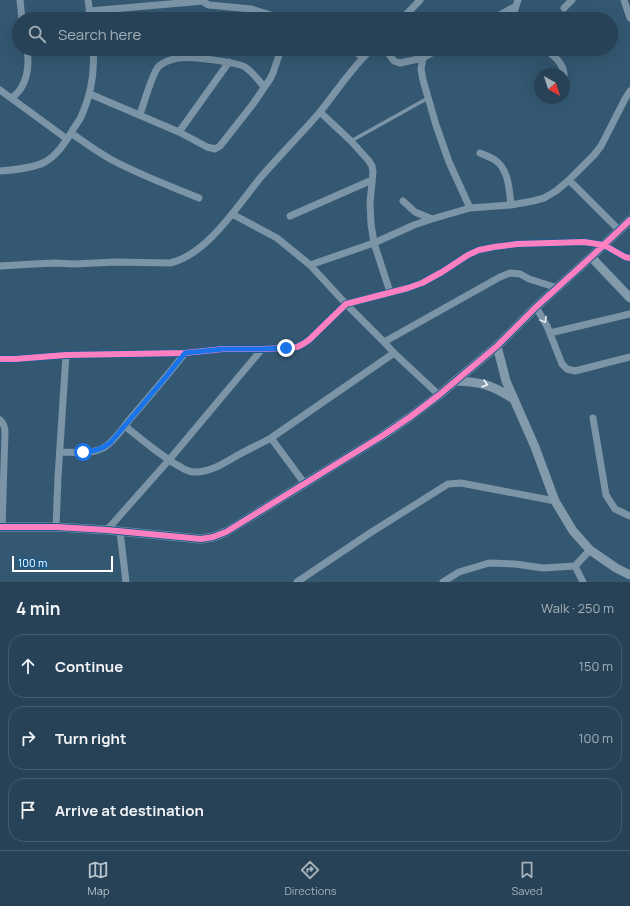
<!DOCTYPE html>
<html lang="en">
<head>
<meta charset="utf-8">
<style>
	body { margin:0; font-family:Manrope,sans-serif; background:#2f495c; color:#f1f3f6 }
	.compass { position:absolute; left:534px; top:68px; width:36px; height:36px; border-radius:50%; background:#274256; box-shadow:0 4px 16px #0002; rotate:141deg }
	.scale { position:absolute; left:12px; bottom:10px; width:101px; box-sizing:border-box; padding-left:4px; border:2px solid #fff; border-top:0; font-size:11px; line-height:14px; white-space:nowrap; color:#fff; -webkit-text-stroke:3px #1b5b8b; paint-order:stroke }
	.stop { position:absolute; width:12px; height:12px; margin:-9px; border:3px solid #1a73e8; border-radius:50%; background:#fff }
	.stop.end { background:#1a73e8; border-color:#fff; box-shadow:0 1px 4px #0008 }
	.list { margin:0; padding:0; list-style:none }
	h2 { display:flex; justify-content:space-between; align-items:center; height:52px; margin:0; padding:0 16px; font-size:17px }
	h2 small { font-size:13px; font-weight:400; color:#a4b0b9 }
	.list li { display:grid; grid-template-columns:26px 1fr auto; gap:12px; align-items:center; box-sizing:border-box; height:64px; margin:0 8px 8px; padding:0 8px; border:1px solid #435b6c; border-radius:16px }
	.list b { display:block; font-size:15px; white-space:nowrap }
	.list em { font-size:13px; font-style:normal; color:#a4b0b9 }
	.icon { flex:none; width:22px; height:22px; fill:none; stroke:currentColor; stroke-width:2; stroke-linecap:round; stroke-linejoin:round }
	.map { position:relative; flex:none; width:630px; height:582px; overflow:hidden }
	.search { position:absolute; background:#274256; box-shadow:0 4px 16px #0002; left:12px; right:12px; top:12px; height:44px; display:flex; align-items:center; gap:10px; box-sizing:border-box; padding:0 14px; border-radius:22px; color:#a4b0b9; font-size:15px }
	.sheet { height:268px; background:#274256 }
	nav { display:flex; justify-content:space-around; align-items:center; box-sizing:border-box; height:56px; border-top:1px solid #435b6c; background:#274256; font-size:11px; color:#a4b0b9 }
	nav a { display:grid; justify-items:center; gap:2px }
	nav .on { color:#b8c5ce }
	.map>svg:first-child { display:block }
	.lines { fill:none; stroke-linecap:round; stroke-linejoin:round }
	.lane { stroke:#7b94a6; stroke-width:3.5 }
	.street { stroke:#7b94a6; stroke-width:7 }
	.secondary { stroke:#839aab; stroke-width:9 }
	.cycleway-casing { stroke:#1b5b8b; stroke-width:8 }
	.cycleway { stroke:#ff80c0; stroke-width:6 }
	.oneway { stroke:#e5eaed }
	.oneway2 { stroke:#f3f5f7 }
	.route { stroke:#1a73e8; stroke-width:5 }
</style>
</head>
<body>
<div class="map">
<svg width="630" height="582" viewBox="0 0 630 582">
	<rect width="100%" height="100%" fill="#345872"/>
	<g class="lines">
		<path class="lane" d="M351,141L428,98"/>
		<path class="street" d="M20,0L22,19
			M88,0L91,19
			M204,0L205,3L209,5L251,9L284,19
			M624,0L630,18
			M564,8L572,0
			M89,11L204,1
			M402,19L420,0
			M493,19L516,6L518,0
			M512,19L516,6
			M351,49L363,57
			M385,49L394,61L400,63L423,58
			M439,49L423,58L421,69L423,80L436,125L449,162L470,208
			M545,49C554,56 565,64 564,77
			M0,90L67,139
			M90,94L179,132L207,147L215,149L220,146L253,104L270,79L273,73L281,49
			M12,98C15,95 19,92 21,88C28,77 29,62 27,49
			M320,112L351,141L369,161L372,166L373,172L370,203L371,224L374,243L390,292
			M140,114C144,104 152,73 159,66C165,61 172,59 179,58C190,56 236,62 245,67C253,72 259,81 264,87
			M179,132L229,62
			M71,133C84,142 97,152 112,160C140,175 170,186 199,198
			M480,153C485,155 490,157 495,160C509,170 509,189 511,205
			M0,171C14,170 33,168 45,162C57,155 64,144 71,133C74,127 78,123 81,117C91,95 95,73 93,49
			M569,180L619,230
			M403,201L415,212L432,219L470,208L511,205L533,201L544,198L556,191L569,180L594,155L601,146L625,99L630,91
			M232,214L277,238L310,265L346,304L384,342L394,353L439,395
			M290,216L372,180
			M310,265L374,243L414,225L432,219
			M0,266L34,264L55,263L74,264L116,262L170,263C207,255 238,205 261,177C280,155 301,134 320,112C337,91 352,67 372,49
			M536,307L547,326L562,364L567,369L575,371L630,357
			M550,333L630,314
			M384,342L500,277L510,273L520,274L529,279L558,288
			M0,359H15L66,355L185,353L223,349H262L286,348L297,347L303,344L309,340L346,304L408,288L422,283L442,272L468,255L479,250L494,247L517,244L584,242L604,245L625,257L630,258
			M593,418L606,495L615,509L630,516
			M0,420C4,424 5,427 5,432L2,527
			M125,426C139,437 177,470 193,472C209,473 225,463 238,455C249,449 260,444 271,438L305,484
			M271,438L394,353
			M60,452C74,452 90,455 103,448C113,443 123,428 130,419C149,397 167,376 185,353
			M56,527L58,477L66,355
			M107,530L169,460L262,349
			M120,532L126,582
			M575,566L583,582
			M297,582L370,533L448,484L461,483L555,501
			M443,582L459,572L489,563L515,564L543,568L575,566L590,550"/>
		<path class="secondary" d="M591,257L630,298
			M497,346L506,381L535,447L555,501L573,531L590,550L616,568L630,575
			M455,381C481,382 490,384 512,398
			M0,527H56L107,530L201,539L213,537L226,532L382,436L410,417L439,395L497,346L536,307L591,257L630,220"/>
		<defs>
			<path id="cycleway" d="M0,359H15L66,355L185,353L223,349H262L286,348L297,347L303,344L309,340L346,304L408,288L422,283L442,272L468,255L479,250L494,247L517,244L584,242L604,245L625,257L630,258
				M0,527H56L107,530L201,539L213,537L226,532L382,436L410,417L439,395L497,346L536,307L591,257L630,220"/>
		</defs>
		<use href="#cycleway" class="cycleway-casing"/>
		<use href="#cycleway" class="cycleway"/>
	</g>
	<defs><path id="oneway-chevron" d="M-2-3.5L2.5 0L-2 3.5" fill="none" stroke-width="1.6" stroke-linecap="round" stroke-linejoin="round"/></defs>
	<use class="oneway" href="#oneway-chevron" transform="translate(544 320) rotate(61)"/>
	<use class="oneway2" href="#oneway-chevron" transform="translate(485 384) rotate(16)"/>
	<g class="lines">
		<path class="route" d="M83,452C95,451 101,450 111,442L165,378L185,353L223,349H262L286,348"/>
	</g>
</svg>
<svg class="compass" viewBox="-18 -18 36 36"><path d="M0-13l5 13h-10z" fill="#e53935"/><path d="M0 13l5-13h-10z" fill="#a4b0b9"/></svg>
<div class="scale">100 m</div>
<div class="stop" style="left:83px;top:452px"></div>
<div class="stop end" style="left:286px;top:348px"></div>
<div class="search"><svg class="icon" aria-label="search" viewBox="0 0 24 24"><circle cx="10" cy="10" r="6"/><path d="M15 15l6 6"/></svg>Search here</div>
</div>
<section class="sheet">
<h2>4 min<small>Walk · 250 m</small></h2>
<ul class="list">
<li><svg class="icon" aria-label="ahead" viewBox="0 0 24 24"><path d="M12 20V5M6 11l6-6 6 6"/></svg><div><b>Continue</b></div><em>150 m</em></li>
<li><svg class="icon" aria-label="right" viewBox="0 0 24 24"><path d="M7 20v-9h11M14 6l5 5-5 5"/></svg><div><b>Turn right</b></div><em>100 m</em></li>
<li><svg class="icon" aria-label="arrive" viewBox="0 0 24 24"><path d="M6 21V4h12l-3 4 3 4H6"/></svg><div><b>Arrive at destination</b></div></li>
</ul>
</section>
<nav>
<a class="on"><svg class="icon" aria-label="map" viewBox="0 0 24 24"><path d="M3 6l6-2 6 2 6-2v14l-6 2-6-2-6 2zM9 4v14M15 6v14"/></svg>Map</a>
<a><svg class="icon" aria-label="directions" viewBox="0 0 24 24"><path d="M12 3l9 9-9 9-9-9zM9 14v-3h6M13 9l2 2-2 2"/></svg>Directions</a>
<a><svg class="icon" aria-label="saved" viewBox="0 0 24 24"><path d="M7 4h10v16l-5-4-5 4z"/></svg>Saved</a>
</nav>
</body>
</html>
